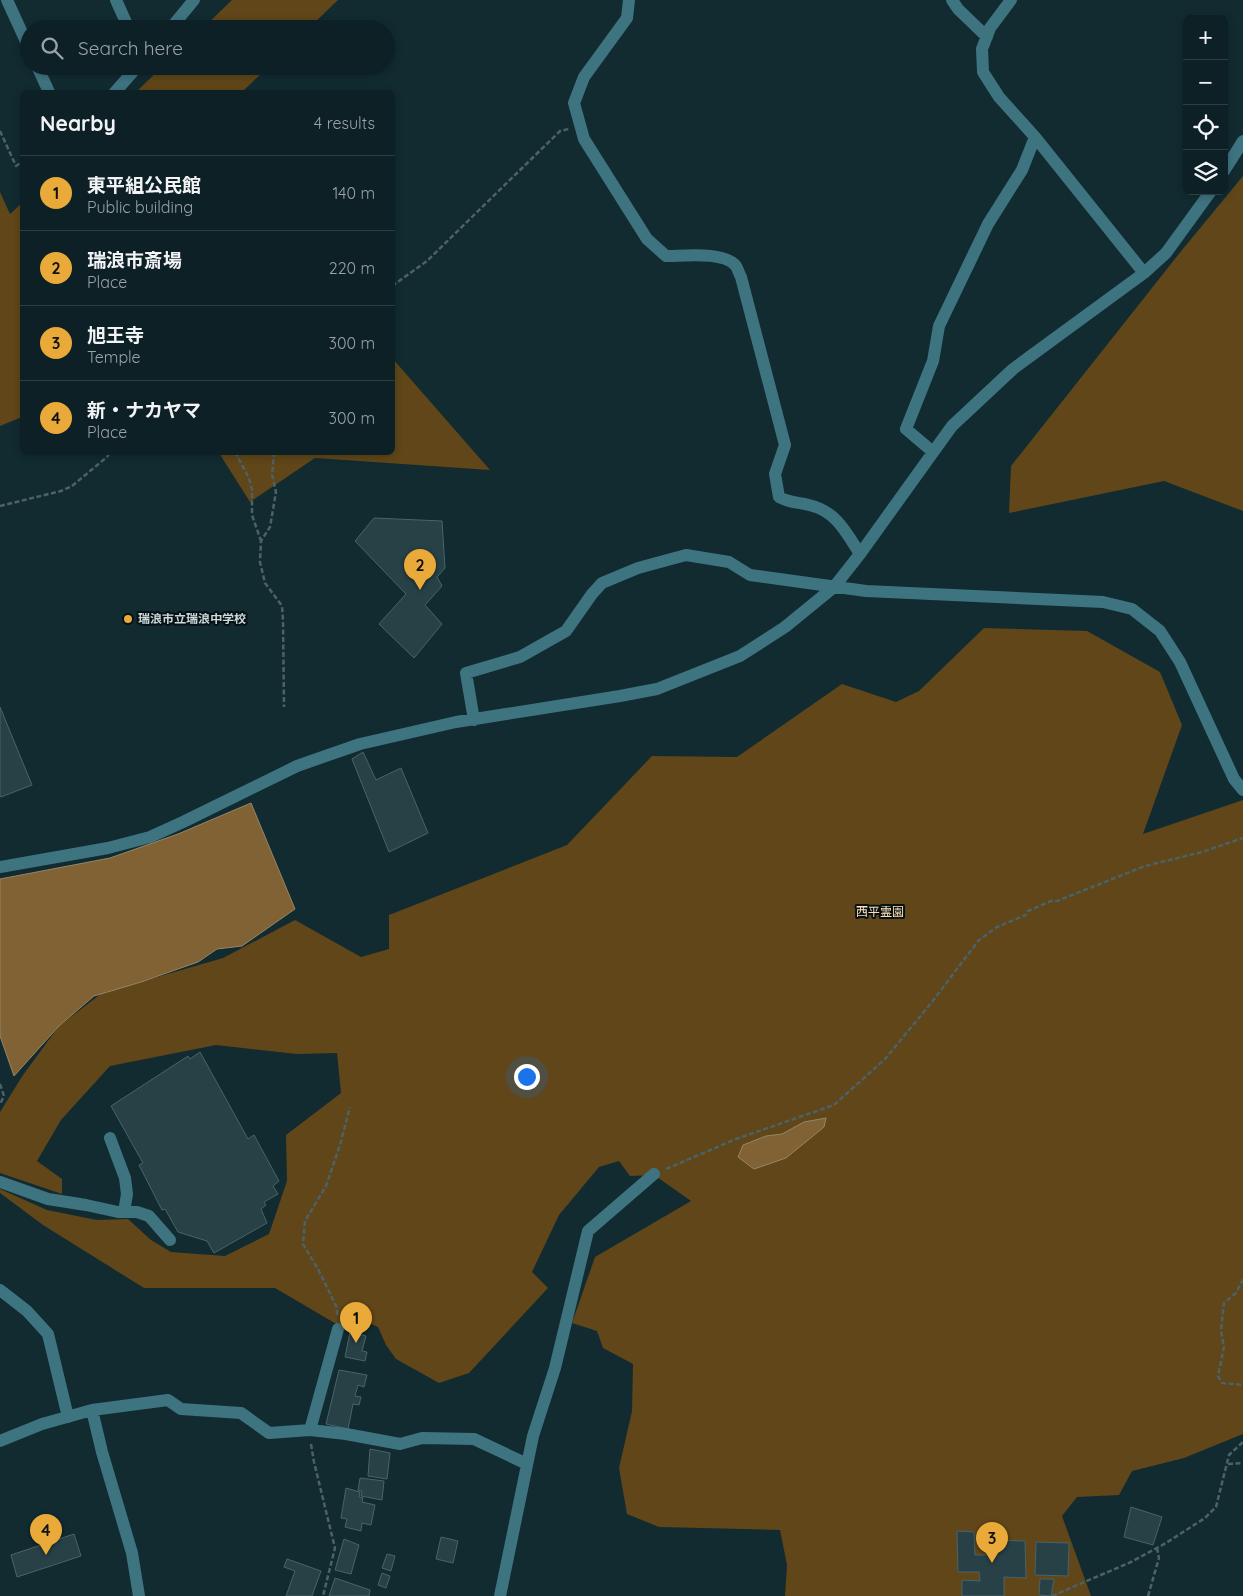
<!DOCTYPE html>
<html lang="en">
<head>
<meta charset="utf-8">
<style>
	body { margin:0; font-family:Quicksand,"Noto Sans JP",sans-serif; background:#1b2d32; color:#f1f3f6 }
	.controls { position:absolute; right:15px; top:15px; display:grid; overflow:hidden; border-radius:8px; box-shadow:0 2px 8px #0003 }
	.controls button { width:45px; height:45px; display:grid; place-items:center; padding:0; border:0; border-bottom:1px solid #2d3e42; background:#0d2025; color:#f1f3f6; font:25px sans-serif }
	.you { position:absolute; left:526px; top:1076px; width:18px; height:18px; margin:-12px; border:4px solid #fff; border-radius:50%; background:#1a73e8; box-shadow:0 0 0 8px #1a73e833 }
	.badge { display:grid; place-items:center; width:32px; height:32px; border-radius:50%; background:#eaaa39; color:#111; font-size:16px; font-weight:700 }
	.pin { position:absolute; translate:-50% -41px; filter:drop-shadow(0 1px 2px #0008) }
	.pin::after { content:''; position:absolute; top:26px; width:18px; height:15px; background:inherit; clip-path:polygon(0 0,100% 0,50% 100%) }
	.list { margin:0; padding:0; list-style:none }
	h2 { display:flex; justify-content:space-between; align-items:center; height:65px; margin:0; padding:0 20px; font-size:21px }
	h2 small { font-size:16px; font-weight:400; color:#9aa3a7 }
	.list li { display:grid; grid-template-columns:32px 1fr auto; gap:15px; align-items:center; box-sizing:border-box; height:75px; padding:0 20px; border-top:1px solid #2d3e42 }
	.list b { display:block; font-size:19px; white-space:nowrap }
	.list p { margin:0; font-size:16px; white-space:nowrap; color:#9aa3a7 }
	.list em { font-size:16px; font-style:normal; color:#9aa3a7 }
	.icon { flex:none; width:28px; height:28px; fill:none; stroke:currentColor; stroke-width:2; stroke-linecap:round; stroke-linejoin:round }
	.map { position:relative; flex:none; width:1243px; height:1596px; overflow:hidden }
	.search { position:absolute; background:#0d2025; box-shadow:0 2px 8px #0003; left:20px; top:20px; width:375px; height:55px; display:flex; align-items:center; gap:12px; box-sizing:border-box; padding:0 18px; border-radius:28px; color:#9aa3a7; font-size:19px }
	.panel { position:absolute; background:#0d2025; box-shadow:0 2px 8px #0003; left:20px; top:90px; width:375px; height:365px; border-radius:8px }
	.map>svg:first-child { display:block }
	.green { fill:#604619 }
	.water { fill:#806234; stroke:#968666 }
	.building { fill:#274147; stroke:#48636a }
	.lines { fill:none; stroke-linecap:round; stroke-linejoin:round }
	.path { stroke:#4b6267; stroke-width:2.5; stroke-dasharray:5 2.5; stroke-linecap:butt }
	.minor { stroke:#3e7480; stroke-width:12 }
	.poi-dot { fill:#eaaa39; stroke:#071114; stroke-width:2 }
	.labels { text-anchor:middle; stroke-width:4; stroke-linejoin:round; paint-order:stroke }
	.poi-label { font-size:12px; font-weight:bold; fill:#cad9dc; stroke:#071114; text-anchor:start }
	.park-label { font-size:12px; fill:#fce0b7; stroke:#071114 }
</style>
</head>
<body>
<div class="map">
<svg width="1243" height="1596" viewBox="0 0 1243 1596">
	<rect width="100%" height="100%" fill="#112b31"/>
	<path class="green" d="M232,0H338L308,29H202Z
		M163,66H269L242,92H136Z
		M1243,176V511L1164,481L1009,513L1011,466L1182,250Z
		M0,192L10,214L22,203V417L0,426Z
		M393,359L490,470L315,458L250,502L219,453L392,452Z
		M984,628L1087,631L1160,672L1182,725L1143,834L1243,800V1434L1184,1458L1132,1471L1119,1495L1077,1497L1062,1516L1091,1596H785L787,1565L780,1530L659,1527L627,1514L619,1468L632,1411L633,1364L603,1348L597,1331L572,1323L595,1257L691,1201L654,1175L630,1176L619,1161L599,1167L559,1215L532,1272L548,1288L469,1373L439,1383L396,1359L386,1345L378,1327L352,1315L338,1325L275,1288H144L43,1225L0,1193V1189L47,1210L97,1220L128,1219L151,1240L171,1252L225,1256L269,1234L287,1181L286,1135L341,1093L337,1053L297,1054L216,1045L110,1066L61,1120L37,1161L62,1179V1194L0,1173V1112L23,1075L59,1026L102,993L223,958L295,920L361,957L389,949V915L567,845L652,756L737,757L842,684L896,702L919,691Z"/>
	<path class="water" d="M251,803L295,909L242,946L217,949L198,962L141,982L94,996L59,1026L14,1076L0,1036V879L110,858L178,834Z
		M826,1118L824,1127L786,1158L754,1169L738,1157L743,1145L766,1136L782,1134L804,1122Z"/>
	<path class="building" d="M374,518L442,521L445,568L437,577L442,586L425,605L442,624L414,658L379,624L406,594L355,541Z
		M0,707L32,785L1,797L0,796Z
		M363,752L376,780L401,768L428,833L389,852L352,759Z
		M200,1052L248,1139L254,1135L279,1181L273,1186L278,1194L264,1202L266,1205L261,1209L267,1223L214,1253L207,1241L178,1232L165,1209L162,1210L139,1165L143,1163L111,1106L188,1056L190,1059Z
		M350,1332L366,1336L362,1351L367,1352L365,1361L345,1357Z
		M339,1370L367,1375L364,1387L358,1385L355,1396L361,1397L359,1405L353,1404L348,1429L326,1424Z
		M370,1449L390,1453L387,1479L368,1476Z
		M360,1478L384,1481L382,1500L361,1496L362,1491L358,1490Z
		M346,1488L360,1492L359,1497L363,1498L362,1502L375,1505L371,1525L362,1523L361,1531L345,1527L347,1519L341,1518Z
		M1131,1507L1162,1517L1153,1545L1124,1537Z
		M957,1531L974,1532L975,1555H986V1540L1025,1541L1026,1578L1004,1577V1596H962V1580L980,1581L979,1572H958Z
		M74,1534L81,1556L17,1577L11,1555Z
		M441,1537L458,1541L453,1563L436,1559Z
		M344,1539L359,1545L351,1574L335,1570Z
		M1036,1542L1069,1543L1068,1576L1035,1575Z
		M387,1554L395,1556L391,1571L382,1568Z
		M287,1559L321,1571L312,1596H286L295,1571L284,1567Z
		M382,1573L390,1576L386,1588L378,1585Z
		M335,1578L370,1590L369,1596H329Z
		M1040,1579H1054L1051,1596L1039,1595Z"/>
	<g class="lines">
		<path class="path" d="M0,131L16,166L22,162
			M392,286L427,261L560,131L569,129
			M235,452L249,478L252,490V515L261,541
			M274,452L272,475L276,492L270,527L261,541L260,562L265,583L282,606L283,620L284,707
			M0,506L61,491L72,486L107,457L110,452
			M0,1084L4,1096L0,1104
			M666,1169L736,1139L834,1105L885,1059L932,1002L979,940L997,927L1026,915L1028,911L1051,901H1057L1145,866L1202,852L1243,838
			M1243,1279L1236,1293L1224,1303L1221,1331L1224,1347L1218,1376L1222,1383L1243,1385
			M337,1315V1308L319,1271L303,1244L305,1221L326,1186L340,1145L350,1107
			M311,1444L314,1462L335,1548L323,1596
			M1228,1464L1243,1463
			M1052,1596L1131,1562L1166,1543L1205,1518L1216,1507L1229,1455L1243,1442
			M1148,1596L1159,1558L1157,1548"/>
		<path class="minor" d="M7,0L29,48
			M116,0L129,29
			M629,0L627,18L584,77L574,103L584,139L647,239L666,256C684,256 724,251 736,266C738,269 739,274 741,277L785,445L775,474L779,497C790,503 797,502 809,505C836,511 846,532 860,554
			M952,0L958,9L987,37
			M1011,0L990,28L982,49L983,72L999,97L1035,137L1144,273
			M170,29L194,0
			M37,66L49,92
			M115,92L138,66
			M1224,171L1243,141
			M933,452L906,429L933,361L939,326L988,224L1022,170L1035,137
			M474,720L466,673L520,657L566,631L592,594L602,583L638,568L686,555L729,562L750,575L866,591L1103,602L1132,609L1160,631L1180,662L1234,779L1243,790
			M0,867L108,848L150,837L183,822L297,766L360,744L456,722L620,696L657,689L740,656L785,627L834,587L860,554L952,426L1013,369L1144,273L1166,253L1211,191
			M110,1138L125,1178L127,1194L124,1212
			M0,1182L48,1199L86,1205L118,1212H137L149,1216L170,1240
			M0,1290L27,1311L48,1334L68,1417
			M92,1410L168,1400L181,1409L241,1413L269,1433L310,1430L346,1434L400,1444L422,1438L474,1439L527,1464
			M310,1430L338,1329
			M0,1441L42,1424L92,1410L102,1452L132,1553L139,1596
			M500,1596L533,1436L555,1368L588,1231L654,1174"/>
	</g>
	<circle class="poi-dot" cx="128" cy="619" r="5"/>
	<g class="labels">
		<g class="poi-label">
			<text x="138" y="623">瑞浪市立瑞浪中学校</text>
		</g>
		<g class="park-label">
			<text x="880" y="916">西平霊園</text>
		</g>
	</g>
</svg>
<div class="controls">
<button>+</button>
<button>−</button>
<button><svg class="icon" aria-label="locate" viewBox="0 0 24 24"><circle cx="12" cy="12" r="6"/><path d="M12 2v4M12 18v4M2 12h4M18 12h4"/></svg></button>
<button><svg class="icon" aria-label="layers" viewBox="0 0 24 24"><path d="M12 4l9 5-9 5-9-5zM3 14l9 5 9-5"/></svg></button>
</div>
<div class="you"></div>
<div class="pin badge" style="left:356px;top:1343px">1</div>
<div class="pin badge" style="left:420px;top:590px">2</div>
<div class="pin badge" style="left:992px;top:1563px">3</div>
<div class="pin badge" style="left:46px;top:1555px">4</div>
<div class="search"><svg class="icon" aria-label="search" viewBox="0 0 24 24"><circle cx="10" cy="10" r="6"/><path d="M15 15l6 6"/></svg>Search here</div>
<section class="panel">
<h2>Nearby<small>4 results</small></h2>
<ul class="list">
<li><span class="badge">1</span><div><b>東平組公民館</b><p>Public building</p></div><em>140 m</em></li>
<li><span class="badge">2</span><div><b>瑞浪市斎場</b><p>Place</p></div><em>220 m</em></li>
<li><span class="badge">3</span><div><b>旭王寺</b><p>Temple</p></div><em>300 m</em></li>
<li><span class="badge">4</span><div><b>新・ナカヤマ</b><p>Place</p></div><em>300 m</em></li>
</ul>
</section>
</div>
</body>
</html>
